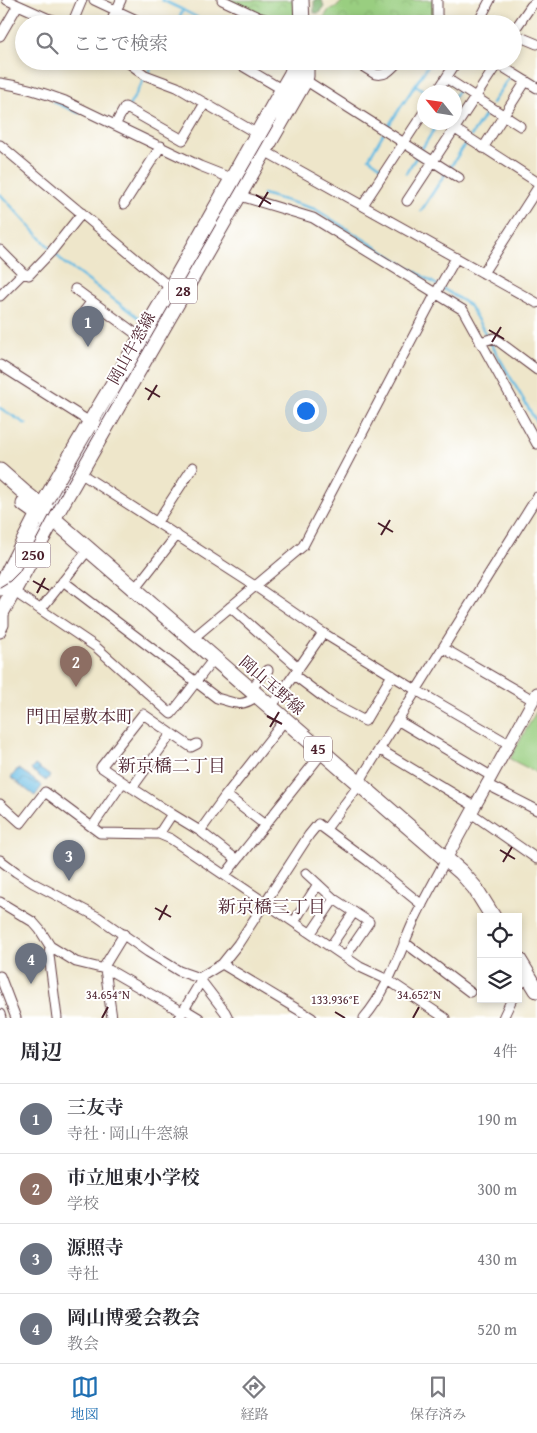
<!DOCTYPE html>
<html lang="ja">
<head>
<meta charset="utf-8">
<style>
	body { margin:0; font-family:"Gentium Book Plus","Noto Serif JP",serif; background:#f7f7f7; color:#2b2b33 }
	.controls { position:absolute; right:15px; bottom:15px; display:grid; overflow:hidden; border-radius:0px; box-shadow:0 2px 8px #0003 }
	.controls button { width:45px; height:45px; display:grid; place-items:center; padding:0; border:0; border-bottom:1px solid #e1e1e2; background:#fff; color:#2b2b33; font:25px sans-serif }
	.compass { position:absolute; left:417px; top:85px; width:45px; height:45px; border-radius:50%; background:#fff; box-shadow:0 2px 8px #0003; rotate:300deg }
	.you { position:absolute; left:305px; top:410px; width:18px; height:18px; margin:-12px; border:4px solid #fff; border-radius:50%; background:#1a73e8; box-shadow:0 0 0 8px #1a73e833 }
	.badge { display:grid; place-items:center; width:32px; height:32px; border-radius:50%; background:#1f6fb2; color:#fff; font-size:16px; font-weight:700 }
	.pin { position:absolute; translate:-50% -41px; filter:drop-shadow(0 1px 2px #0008) }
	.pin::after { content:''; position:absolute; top:26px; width:18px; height:15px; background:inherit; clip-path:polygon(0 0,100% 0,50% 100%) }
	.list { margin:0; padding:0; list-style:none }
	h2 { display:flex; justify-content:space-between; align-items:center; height:65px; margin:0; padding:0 20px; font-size:21px }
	h2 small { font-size:16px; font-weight:400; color:#7c7c81 }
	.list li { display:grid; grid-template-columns:32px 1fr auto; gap:15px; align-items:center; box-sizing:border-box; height:70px; padding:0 20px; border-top:1px solid #e1e1e2 }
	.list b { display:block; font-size:19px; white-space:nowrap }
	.list p { margin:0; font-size:16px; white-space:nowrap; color:#7c7c81 }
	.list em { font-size:16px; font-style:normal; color:#7c7c81 }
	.icon { flex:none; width:28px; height:28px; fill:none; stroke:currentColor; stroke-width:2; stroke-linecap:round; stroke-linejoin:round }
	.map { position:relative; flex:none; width:537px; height:1018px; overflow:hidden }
	.search { position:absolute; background:#fff; box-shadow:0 2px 8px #0003; left:15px; right:15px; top:15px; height:55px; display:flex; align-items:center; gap:12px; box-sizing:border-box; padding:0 18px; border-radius:28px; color:#7c7c81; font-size:19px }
	.sheet { height:345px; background:#fff }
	nav { display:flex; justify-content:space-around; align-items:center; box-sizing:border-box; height:70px; border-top:1px solid #e1e1e2; background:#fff; font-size:14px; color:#7c7c81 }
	nav a { display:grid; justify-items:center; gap:2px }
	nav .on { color:#1f6fb2 }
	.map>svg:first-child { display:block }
	.forest { fill:url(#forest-firs); stroke:#62684c }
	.park { fill:url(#park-crowns); stroke:#727656 }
	.pitch { fill:#99ce80; stroke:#727656 }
	.water { fill:url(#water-waves); stroke:#586e87 }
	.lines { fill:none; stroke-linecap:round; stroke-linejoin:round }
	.stream { stroke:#67bce3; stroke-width:2.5 }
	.minor-casing { stroke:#633d43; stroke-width:11 }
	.tertiary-casing { stroke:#633d43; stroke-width:13 }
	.primary-casing { stroke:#633d43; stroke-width:17 }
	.trunk-casing { stroke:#633d43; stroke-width:17 }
	.minor { stroke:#fff; stroke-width:9 }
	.tertiary { stroke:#fff; stroke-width:11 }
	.primary { stroke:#fff; stroke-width:15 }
	.trunk { stroke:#fff; stroke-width:15 }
	.tram { stroke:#4a1f2b; stroke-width:1 }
	.ticks { fill:none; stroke:#4a1f2b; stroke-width:2 }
	.labels { text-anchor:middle; stroke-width:4; stroke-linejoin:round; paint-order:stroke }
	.shield { fill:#fff; stroke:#80626b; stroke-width:1 }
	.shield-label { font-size:15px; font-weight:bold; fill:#4a1f2b }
	.street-label { font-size:16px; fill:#4a1f2b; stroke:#fff }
	.neighbourhood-label { font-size:18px; fill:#4a1f2b; stroke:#fff }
	.ticks-label { font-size:12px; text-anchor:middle; fill:#4a1f2b; stroke:#fff; stroke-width:4; stroke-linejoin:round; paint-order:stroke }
</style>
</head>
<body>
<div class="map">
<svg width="537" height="1018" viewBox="0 0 537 1018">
	<defs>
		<pattern id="forest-firs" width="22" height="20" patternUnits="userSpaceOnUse" patternTransform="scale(1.25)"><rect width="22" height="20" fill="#7ab16e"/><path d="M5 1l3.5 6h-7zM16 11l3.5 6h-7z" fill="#668f5b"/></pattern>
		<pattern id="park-crowns" width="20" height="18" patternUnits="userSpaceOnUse" patternTransform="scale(1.25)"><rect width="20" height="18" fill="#99ce80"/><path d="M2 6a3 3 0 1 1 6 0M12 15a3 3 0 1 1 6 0" fill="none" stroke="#85b06f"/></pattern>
		<pattern id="water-waves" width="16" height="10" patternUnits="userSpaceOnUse" patternTransform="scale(1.25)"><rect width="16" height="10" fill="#67bce3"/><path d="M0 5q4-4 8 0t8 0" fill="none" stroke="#5798b8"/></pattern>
	</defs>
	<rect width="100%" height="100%" fill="#fff"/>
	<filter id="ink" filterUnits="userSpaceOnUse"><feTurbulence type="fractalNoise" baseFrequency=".02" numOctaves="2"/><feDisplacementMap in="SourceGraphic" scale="10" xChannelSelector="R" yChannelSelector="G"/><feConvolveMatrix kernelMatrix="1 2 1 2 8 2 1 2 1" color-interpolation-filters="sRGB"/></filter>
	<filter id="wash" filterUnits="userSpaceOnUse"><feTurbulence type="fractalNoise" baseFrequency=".0096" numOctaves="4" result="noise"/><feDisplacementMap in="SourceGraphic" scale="20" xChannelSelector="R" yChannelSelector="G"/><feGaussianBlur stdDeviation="1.12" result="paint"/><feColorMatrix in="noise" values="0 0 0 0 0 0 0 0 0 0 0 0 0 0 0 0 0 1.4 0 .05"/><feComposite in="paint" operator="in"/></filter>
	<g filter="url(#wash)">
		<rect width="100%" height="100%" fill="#eee6ca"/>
		<path class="forest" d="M314,0H322L324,7L319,13H314Z"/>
		<path class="park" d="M228,0H295V23L268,18Z
			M343,0H434L437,24H320L328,11L339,5Z
			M357,61H396L381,73Z"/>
		<path class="pitch" d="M537,710V773L510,759Z"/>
		<path class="water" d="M35,765L50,776L46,781L31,770Z
			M18,768L42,786L35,796L11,778Z"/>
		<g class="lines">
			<path class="stream" d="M162,0L183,10L176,24
				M183,10L210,24
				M149,72L155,61
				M415,85L427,92
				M454,97L458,91
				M54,102L79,113
				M492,103L510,76
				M129,106L145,78
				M387,128L431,61
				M471,136L488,110
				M421,150L439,122
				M383,168L369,158L383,134
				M450,168L467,141
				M406,173L417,156
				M0,194L50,248
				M263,194L315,209L437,285
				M421,211L445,174
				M54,252L64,263L143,321
				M442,288L469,305L488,338
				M490,342L537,423
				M0,408L26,424"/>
		</g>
	</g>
	<g filter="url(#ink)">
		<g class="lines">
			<defs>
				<path id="minor" d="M7,0L47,18L67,24
					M94,0L145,24
					M222,0L258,17L282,24
					M437,0V15L440,24
					M72,24L82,0
					M110,24L121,0
					M479,24L480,19L490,0
					M513,32L531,6L537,1
					M513,34L537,44
					M0,36L18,5
					M126,61L145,75L177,87L261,136
					M234,61L283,90
					M354,61L375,74C386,77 392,68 399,61
					M493,61L537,88
					M446,78L520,126
					M305,80L459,178
					M0,83C22,86 44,93 65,101L200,166L233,179
					M437,92L457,61
					M115,125L125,107L183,140L205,103
					M455,129L537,182
					M0,145L167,285L173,288
					M483,148L526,81
					M261,149L537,303
					M237,195L313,218L463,310L537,444
					M407,201L497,64
					M124,204L161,146
					M363,205L424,112
					M0,250L23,273L29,275L51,252L82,213
					M483,273L537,189
					M75,289L143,339
					M0,296L23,273
					M79,318L92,301
					M480,342L494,338L537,370
					M0,365L104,431
					M80,473L255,586L323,633L416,690L509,744
					M157,522L193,467
					M63,581L217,698C235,703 241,708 257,696
					M134,590L177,535
					M13,591L96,647L171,714C186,696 199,677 214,659
					M230,607L299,668
					M41,609L88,550
					M0,633L4,625V611
					M191,640L303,546L436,293L456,258
					M443,648L533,700
					M294,675L331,703L365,721L392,675
					M250,690L268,670
					M270,707L277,699L323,633
					M397,720L491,776
					M379,749L474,806
					M486,784L537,810
					M132,788L171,734
					M226,795L265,825
					M0,804L21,823L45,792L100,833L159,834L171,839L360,967L388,980L445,1018
					M471,813L537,859
					M172,814L123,782L101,767L143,714L191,747L197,744
					M92,827L123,782
					M326,829L359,785L364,774L537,497
					M200,831L226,795L285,720
					M159,834L172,814L200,831L237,860
					M0,860L16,872L33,883L98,917L148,952L179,971L199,978L225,1012L228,1018
					M306,873L334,899L369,922L345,957
					M225,875L323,752
					M0,902L33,922L40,930L50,946L76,962L109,970L182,1012
					M294,922L318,884
					M311,933L334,899
					M404,942L470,992
					M50,946L49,955L57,1018
					M330,947L354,912
					M222,964L312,1018
					M0,976L16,1018
					M199,978L222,964L238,944L309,835L318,824L368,861L422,905
					M518,986L520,984L530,978
					M184,1009L199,1018
					M0,1014L1,1018
					M112,1018L105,969V965L124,934
					M179,1018L201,981
					M364,1018C387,991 398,957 412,925C422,902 435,881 446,859
					M503,1018L512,999"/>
				<path id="tertiary" d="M446,859L537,693"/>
				<path id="primary" d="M301,0L302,24
					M297,61L291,75C250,146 211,218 170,289C126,364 79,438 38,514L46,520L53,519L58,523L461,872L475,888L493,917
					M53,519C137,373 220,226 305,80L306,76V61
					M518,959L537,990"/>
				<path id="trunk" d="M0,471L26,494L50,513L53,519L0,615
					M0,588L38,514L24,504"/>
			</defs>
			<use href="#minor" class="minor-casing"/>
			<use href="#tertiary" class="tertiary-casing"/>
			<use href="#primary" class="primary-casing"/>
			<use href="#trunk" class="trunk-casing"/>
			<use href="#minor" class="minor"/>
			<use href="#tertiary" class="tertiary"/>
			<use href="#primary" class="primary"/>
			<use href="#trunk" class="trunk"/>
			<path class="tram" d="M0,587L10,581L19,572L63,490L276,120"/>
		</g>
	</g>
	<path class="ticks" d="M256,195L271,204M259,207L268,192M489,330L504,339M492,342L501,327M145,388L160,397M148,400L157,385M378,523L393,532M381,535L390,520M33,581L49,590M37,593L45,578M267,716L282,724M270,727L279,712M500,850L515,859M503,862L512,847M155,908L171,917M159,920L167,905M335,1012L345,1018M102,1018L108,1007M413,1018L419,1007"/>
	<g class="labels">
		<g class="shield">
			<rect x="169" y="278.5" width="28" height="25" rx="4"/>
			<rect x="15.5" y="542.5" width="35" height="25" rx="4"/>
			<rect x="304" y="736.5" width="28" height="25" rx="4"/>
		</g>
		<g class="shield-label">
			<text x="183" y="296">28</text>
			<text x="33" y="560">250</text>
			<text x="318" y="754">45</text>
		</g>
		<g class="street-label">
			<text transform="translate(131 348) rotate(-61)" y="6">岡山牛窓線</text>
			<text transform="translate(272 685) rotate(41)" y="6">岡山玉野線</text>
		</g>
		<g class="neighbourhood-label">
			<text x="80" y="723">門田屋敷本町</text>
			<text x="172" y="772">新京橋二丁目</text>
			<text x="272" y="913">新京橋三丁目</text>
		</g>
	</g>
	<g class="ticks-label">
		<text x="108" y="999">34.654°N</text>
		<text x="419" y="999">34.652°N</text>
		<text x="335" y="1004">133.936°E</text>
	</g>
</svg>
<div class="controls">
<button><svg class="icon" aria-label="locate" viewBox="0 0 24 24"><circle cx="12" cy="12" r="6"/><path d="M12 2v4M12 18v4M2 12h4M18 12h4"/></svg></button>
<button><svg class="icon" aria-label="layers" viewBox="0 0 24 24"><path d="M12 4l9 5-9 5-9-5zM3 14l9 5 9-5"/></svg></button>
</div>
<svg class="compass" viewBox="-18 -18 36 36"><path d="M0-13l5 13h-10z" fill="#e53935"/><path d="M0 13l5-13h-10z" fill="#7c7c81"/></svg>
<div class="you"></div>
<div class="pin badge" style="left:88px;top:347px;background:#6b7280">1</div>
<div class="pin badge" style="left:76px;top:687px;background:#8d6e63">2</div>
<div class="pin badge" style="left:69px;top:881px;background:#6b7280">3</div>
<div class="pin badge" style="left:31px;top:984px;background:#6b7280">4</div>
<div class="search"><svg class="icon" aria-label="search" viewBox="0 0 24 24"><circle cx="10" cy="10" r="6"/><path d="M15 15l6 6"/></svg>ここで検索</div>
</div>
<section class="sheet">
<h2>周辺<small>4件</small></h2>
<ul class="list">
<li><span class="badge" style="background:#6b7280">1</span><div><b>三友寺</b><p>寺社 · 岡山牛窓線</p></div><em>190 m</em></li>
<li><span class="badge" style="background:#8d6e63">2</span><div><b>市立旭東小学校</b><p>学校</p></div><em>300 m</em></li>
<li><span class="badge" style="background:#6b7280">3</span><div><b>源照寺</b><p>寺社</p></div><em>430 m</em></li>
<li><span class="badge" style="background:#6b7280">4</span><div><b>岡山博愛会教会</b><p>教会</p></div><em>520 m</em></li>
</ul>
</section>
<nav>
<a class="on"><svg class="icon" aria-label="map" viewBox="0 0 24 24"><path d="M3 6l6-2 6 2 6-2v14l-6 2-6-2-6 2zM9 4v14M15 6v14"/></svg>地図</a>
<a><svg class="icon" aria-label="directions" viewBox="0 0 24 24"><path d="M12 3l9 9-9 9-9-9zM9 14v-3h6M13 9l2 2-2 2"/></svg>経路</a>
<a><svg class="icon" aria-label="saved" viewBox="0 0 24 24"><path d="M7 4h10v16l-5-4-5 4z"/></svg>保存済み</a>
</nav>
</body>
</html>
